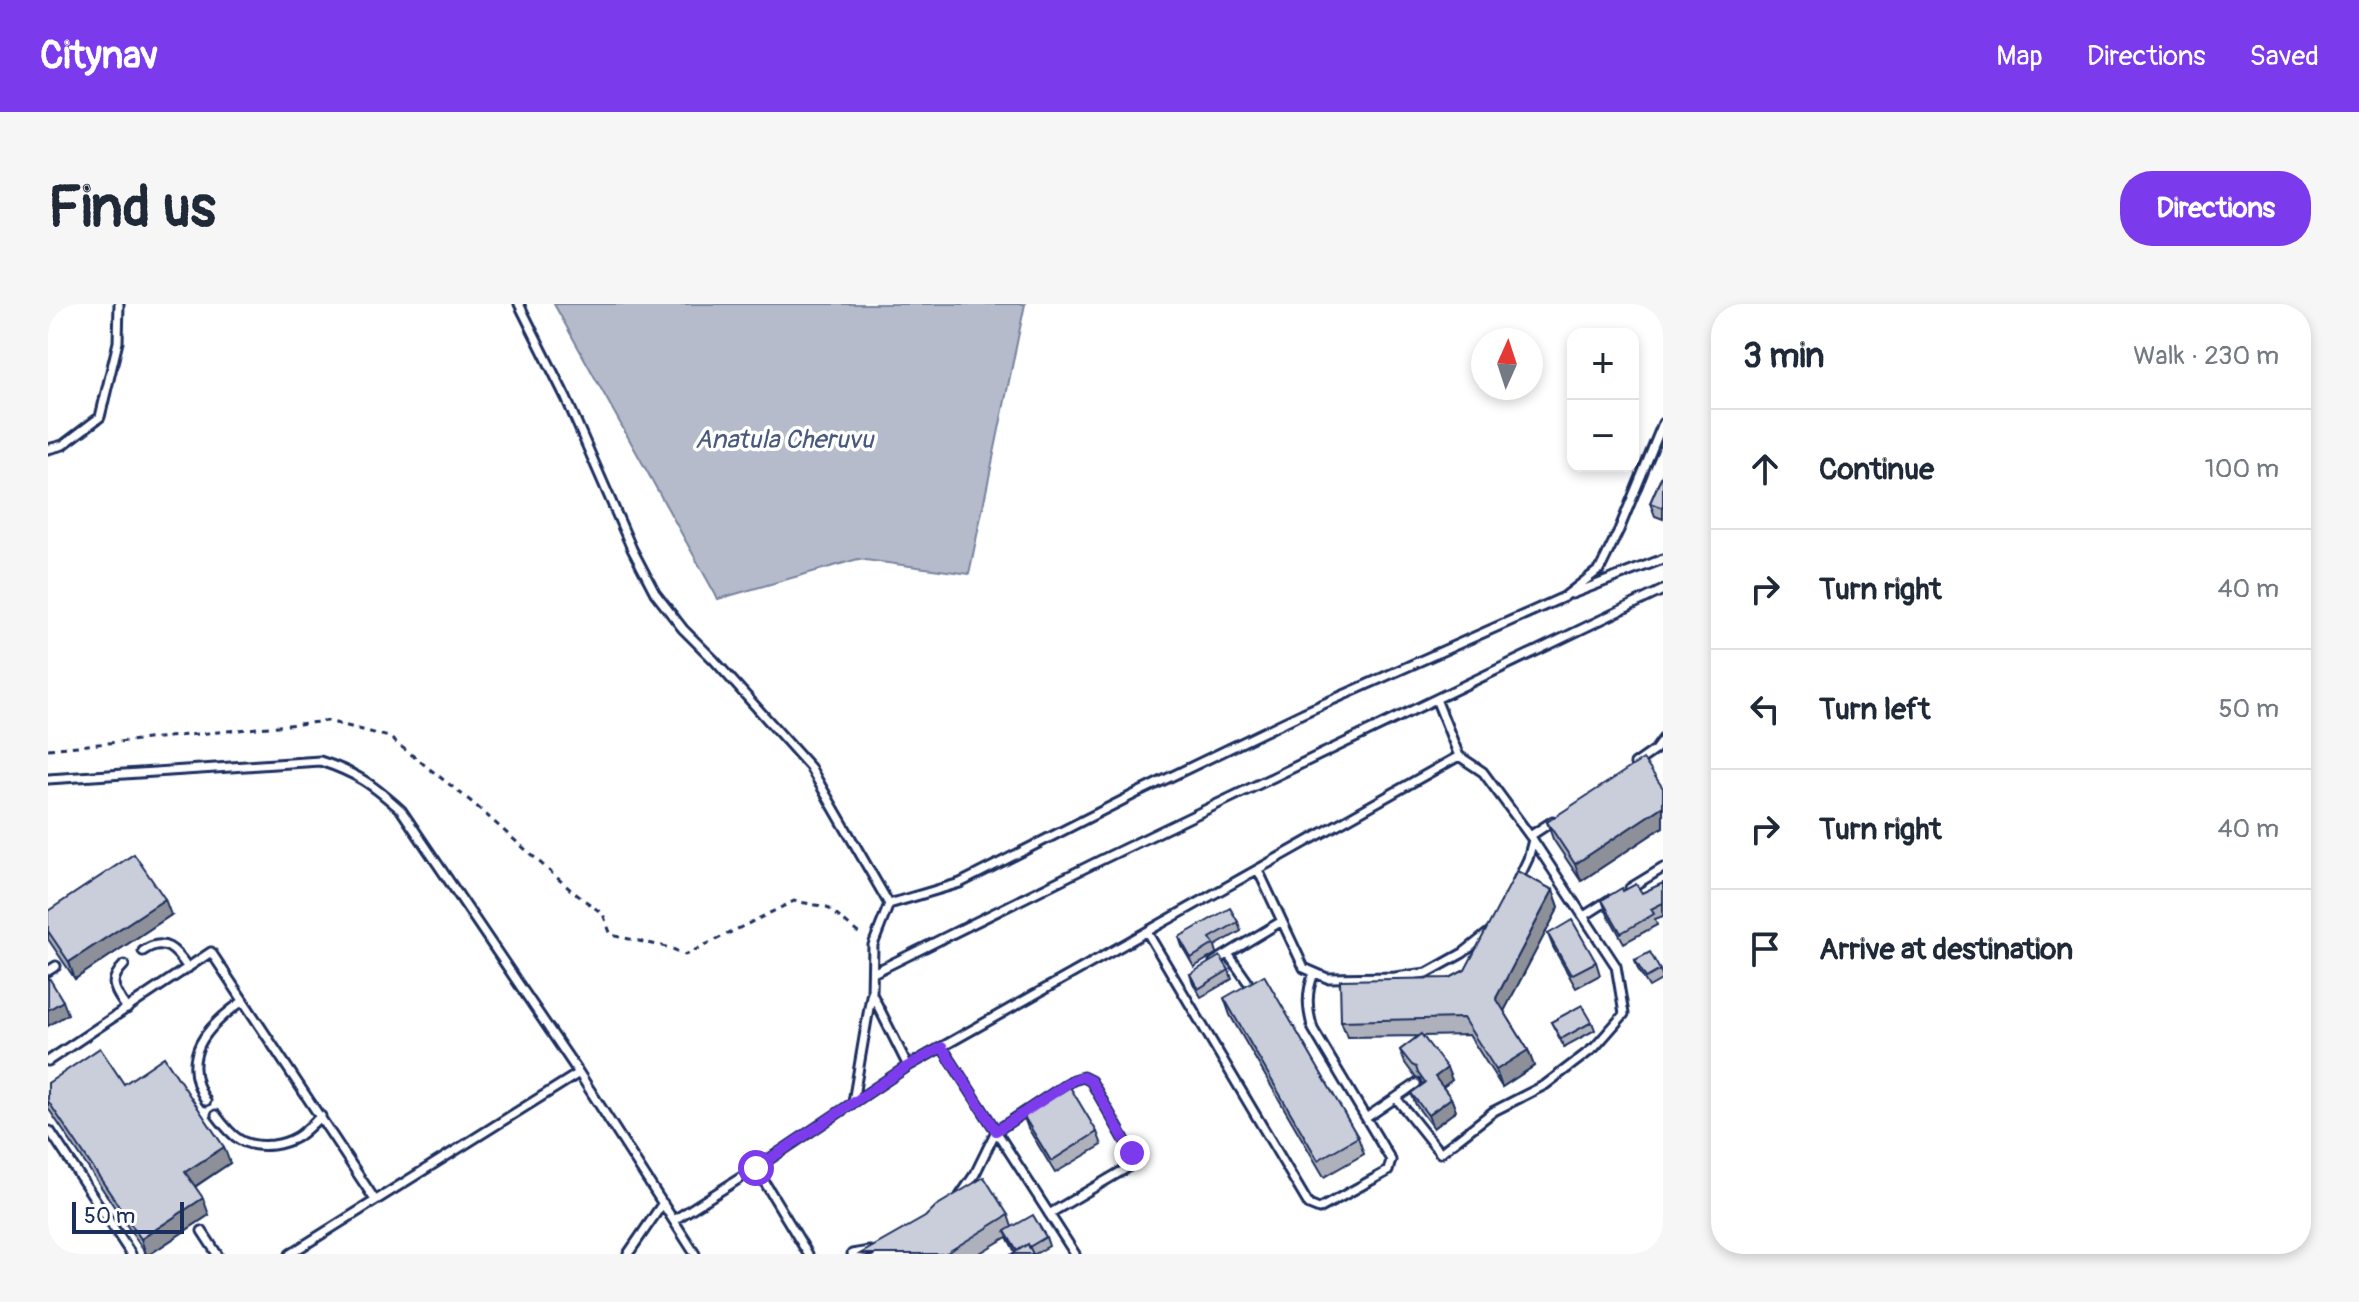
<!DOCTYPE html>
<html lang="en">
<head>
<meta charset="utf-8">
<style>
	body { margin:0; font-family:Pangolin,sans-serif; background:#f6f6f7; color:#1f2937 }
	.controls { position:absolute; right:24px; top:24px; display:grid; overflow:hidden; border-radius:16px; box-shadow:0 4px 12px #0003 }
	.controls button { width:72px; height:72px; display:grid; place-items:center; padding:0; border:0; border-bottom:2px solid #e0e1e3; background:#fff; color:#1f2937; font:40px sans-serif }
	.compass { position:absolute; left:1423px; top:24px; width:72px; height:72px; border-radius:50%; background:#fff; box-shadow:0 4px 12px #0003; rotate:3deg }
	.scale { position:absolute; left:24px; bottom:20px; width:112px; box-sizing:border-box; padding-left:8px; border:4px solid #1b2f5e; border-top:0; font-size:22px; line-height:28px; white-space:nowrap; color:#1b2f5e; -webkit-text-stroke:6px #fff; paint-order:stroke }
	.stop { position:absolute; width:24px; height:24px; margin:-18px; border:6px solid #7c3aed; border-radius:50%; background:#fff }
	.stop.end { background:#7c3aed; border-color:#fff; box-shadow:0 2px 8px #0008 }
	.list { margin:0; padding:0; list-style:none }
	h2 { display:flex; justify-content:space-between; align-items:center; height:104px; margin:0; padding:0 32px; font-size:34px }
	h2 small { font-size:26px; font-weight:400; color:#747a83 }
	.list li { display:grid; grid-template-columns:52px 1fr auto; gap:24px; align-items:center; box-sizing:border-box; height:120px; padding:0 32px; border-top:2px solid #e0e1e3 }
	.list b { display:block; font-size:30px; white-space:nowrap }
	.list em { font-size:26px; font-style:normal; color:#747a83 }
	.icon { flex:none; width:44px; height:44px; fill:none; stroke:currentColor; stroke-width:2; stroke-linecap:round; stroke-linejoin:round }
	.map { position:relative; flex:none; width:1615px; height:950px; overflow:hidden; border-radius:32px }
	header { display:flex; align-items:center; gap:48px; box-sizing:border-box; height:112px; padding:0 40px; background:#7c3aed; color:#fff }
	header strong { font-size:38px }
	nav { display:flex; gap:44px; margin-inline-start:auto; font-size:28px }
	.intro { display:flex; align-items:center; justify-content:space-between; box-sizing:border-box; height:192px; padding:0 48px }
	h1 { margin:0; font-size:56px }
	.button { padding:20px 36px; border-radius:32px; background:#7c3aed; color:#fff; font-size:28px; font-weight:700 }
	main { display:flex; gap:48px; padding:0 48px }
	aside { flex:1; background:#fff; border-radius:32px; box-shadow:0 4px 12px #0003 }
	.map>svg:first-child { display:block }
	.water { fill:#b5bbca; stroke:#77839f; stroke-width:2 }
	.lines { fill:none; stroke-linecap:round; stroke-linejoin:round }
	.service-casing { stroke:#1b2f5e; stroke-width:13 }
	.path { stroke:#1b2f5e; stroke-width:3; stroke-dasharray:6 6; stroke-linecap:butt }
	.service { stroke:#fff; stroke-width:7 }
	.wall { fill:#aeb1bb; stroke:#1b2f5e; stroke-width:2 }
	.shaded-wall { fill:#8d9099; stroke:#1b2f5e; stroke-width:2 }
	.building { fill:#caceda; stroke:#1b2f5e; stroke-width:2 }
	.route { stroke:#7c3aed; stroke-width:10 }
	.labels { text-anchor:middle; stroke-width:7; stroke-linejoin:round; paint-order:stroke }
	.water-label { font-size:26px; font-style:italic; fill:#49597e; stroke:#fff }
</style>
</head>
<body>
<header>
<strong>Citynav</strong>
<nav><a>Map</a><a>Directions</a><a>Saved</a></nav>
</header>
<div class="intro"><h1>Find us</h1><a class="button">Directions</a></div>
<main>
<div class="map">
<svg width="1615" height="950" viewBox="0 0 1615 950">
	<rect width="100%" height="100%" fill="#fff"/>
	<filter id="ink" filterUnits="userSpaceOnUse"><feTurbulence type="fractalNoise" baseFrequency=".0125" numOctaves="2"/><feDisplacementMap in="SourceGraphic" scale="16" xChannelSelector="R" yChannelSelector="G"/><feConvolveMatrix kernelMatrix="1 2 1 2 8 2 1 2 1" color-interpolation-filters="sRGB"/></filter>
	<g filter="url(#ink)">
		<path class="water" d="M506,0H977L921,270L810,255L670,295Z"/>
		<g class="lines">
			<defs>
				<path id="service" d="M471,0L518,94L584,245L607,289L635,325L666,356L762,463L841,600L825,641L824,690L860,762
					M0,145L15,141L52,113L70,38L71,0
					M1524,290L1615,255
					M1587,460L1607,446L1615,435
					M0,475L272,457C309,469 324,480 353,506L531,769L647,950
					M1482,532L1505,517
					M1210,566L1256,664L1279,674L1347,673L1379,669L1415,649L1439,630
					M1469,578L1480,555L1485,536
					M1582,584L1615,564
					M841,600L912,579L1087,490L1255,409L1516,293L1552,265L1571,226L1615,119
					M1536,612L1561,596
					M1099,628L1261,901L1271,905L1340,867L1343,856L1265,725C1259,705 1258,689 1266,669
					M95,647C116,632 128,646 140,664
					M1180,650L1199,677
					M1166,658L1234,617
					M76,661C58,679 68,687 79,705
					M0,667L8,662
					M825,669L1055,555L1615,286
					M894,743L1027,950
					M0,757L163,648L327,896
					M1348,794L1392,849L1446,807L1497,781L1547,743L1576,710L1568,662L1485,536L1435,468L1411,452L1388,395
					M158,797C130,752 159,722 195,697
					M805,798L823,692
					M168,811C185,834 195,844 225,841C233,840 242,837 249,833C257,828 265,819 273,812
					M1318,814L1368,780
					M2,827L83,950
					M708,864L760,950
					M912,892L927,870L948,827L1025,776L1035,773L1043,777L1084,849L1083,858L1079,864L1001,910
					M626,916L708,864L860,762L1411,452
					M154,927L169,950
					M242,950L531,769
					M580,950L615,899
					M804,950L822,947"/>
			</defs>
			<use href="#service" class="service-casing"/>
			<path class="path" d="M0,445L280,417L341,433L425,499L524,587L555,610L563,631L623,644L637,651L746,597L779,603L815,633"/>
			<use href="#service" class="service"/>
		</g>
		<path class="wall" d="M1615,169V215L1607,212L1602,199Z
			M1615,484V523L1533,577L1505,535L1499,518Z
			M1615,579V612L1607,615L1609,621L1576,639L1558,607L1554,596L1575,587L1594,589Z
			M1505,586L1511,603L1456,707L1480,746L1486,762L1454,783L1421,731L1375,732L1404,776L1395,783L1403,794L1408,807L1385,824L1368,801L1363,789L1374,781L1372,775L1368,774L1357,759L1352,746L1371,732L1299,733L1293,717L1402,674L1417,666Z
			M0,607L123,611L27,675L0,635Z
			M1190,618L1193,627L1167,642L1169,649L1146,663L1134,642L1131,633Z
			M1500,630L1548,658L1552,671L1528,684L1505,643Z
			M1587,656L1612,666L1615,675L1601,683L1590,665Z
			M1181,666L1184,675L1153,693L1145,679L1142,670Z
			M1176,694L1310,833L1316,850L1276,873L1182,711Z
			M1503,718H1544L1547,726L1516,743Z
			M0,779L76,780L182,859L147,883L161,911L102,950H98L0,804Z
			M975,811L1049,828L1054,841L1007,869L980,824Z
			M960,911L964,923L998,933L1001,942L987,950H964L967,948L959,933L930,950H812Z"/>
		<path class="shaded-wall" d="M1615,502V523L1533,577L1527,560Z
			M1505,586L1511,603L1454,711L1448,694Z
			M117,595L123,611L27,675L21,658Z
			M15,697L20,710L0,722V706Z
			M1480,746L1486,762L1454,783L1448,766Z
			M1399,764L1404,776L1391,786L1387,773Z
			M1403,794L1408,807L1385,824L1380,811Z
			M176,843L182,859L143,885L137,868Z
			M155,894L161,911L102,950H98L93,935Z"/>
		<path class="building" d="M1615,169V204L1602,199Z
			M1595,455L1615,484V502L1527,560L1499,518Z
			M86,550L117,595L21,658L0,627V607Z
			M1469,567L1505,586L1448,694L1480,746L1448,766L1415,714L1293,717L1292,676L1402,674L1417,666Z
			M1615,579V599L1603,605L1606,610L1573,629L1554,596L1574,584L1575,587L1588,580L1594,589Z
			M1182,604L1190,618L1162,634L1166,640L1143,654L1131,633Z
			M1524,616L1548,658L1523,671L1500,630Z
			M1602,648L1612,666L1598,674L1587,656Z
			M1172,652L1181,666L1150,685L1142,670Z
			M1216,671L1310,833L1270,856L1176,694Z
			M0,672L15,697L0,706Z
			M1534,701L1544,718L1513,735L1503,718Z
			M1373,730L1399,764L1387,773L1403,794L1380,811L1363,789L1377,779L1370,769L1368,763L1364,761L1352,746Z
			M52,744L76,780L116,753L176,843L137,868L155,894L93,935L0,797V779Z
			M1022,783L1049,828L1003,857L975,811Z
			M936,873L960,911L897,950H812L877,913L888,902Z
			M985,911L998,933L981,943L980,940L969,947L957,927Z
			M980,940L985,950H964Z"/>
	</g>
	<g class="lines" filter="url(#ink)">
		<path class="route" d="M708,864L860,762L894,743L948,827L1025,776L1035,773L1043,777L1084,849"/>
	</g>
	<g class="labels">
		<g class="water-label">
			<text x="736" y="144">Anatula Cheruvu</text>
		</g>
	</g>
</svg>
<div class="controls">
<button>+</button>
<button>−</button>
</div>
<svg class="compass" viewBox="-18 -18 36 36"><path d="M0-13l5 13h-10z" fill="#e53935"/><path d="M0 13l5-13h-10z" fill="#747a83"/></svg>
<div class="scale">50 m</div>
<div class="stop" style="left:708px;top:864px"></div>
<div class="stop end" style="left:1084px;top:849px"></div>
</div>
<aside>
<h2>3 min<small>Walk · 230 m</small></h2>
<ul class="list">
<li><svg class="icon" aria-label="ahead" viewBox="0 0 24 24"><path d="M12 20V5M6 11l6-6 6 6"/></svg><div><b>Continue</b></div><em>100 m</em></li>
<li><svg class="icon" aria-label="right" viewBox="0 0 24 24"><path d="M7 20v-9h11M14 6l5 5-5 5"/></svg><div><b>Turn right</b></div><em>40 m</em></li>
<li><svg class="icon" aria-label="left" viewBox="0 0 24 24"><path d="M17 20v-9H6M10 6l-5 5 5 5"/></svg><div><b>Turn left</b></div><em>50 m</em></li>
<li><svg class="icon" aria-label="right" viewBox="0 0 24 24"><path d="M7 20v-9h11M14 6l5 5-5 5"/></svg><div><b>Turn right</b></div><em>40 m</em></li>
<li><svg class="icon" aria-label="arrive" viewBox="0 0 24 24"><path d="M6 21V4h12l-3 4 3 4H6"/></svg><div><b>Arrive at destination</b></div></li>
</ul>
</aside>
</main>
</body>
</html>
